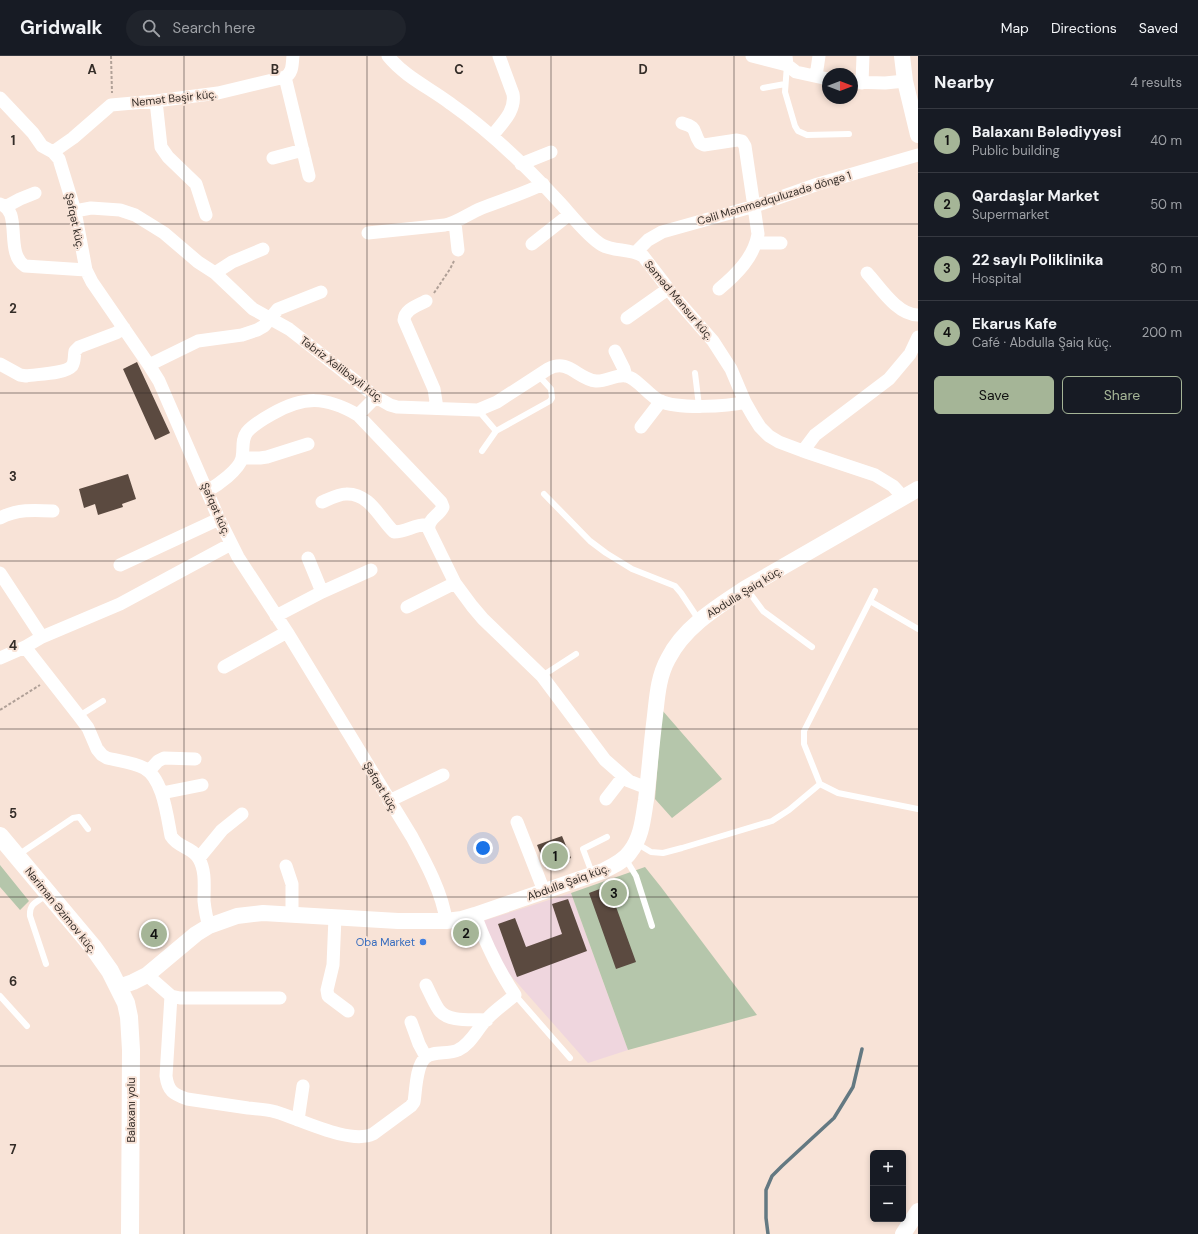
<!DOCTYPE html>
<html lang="en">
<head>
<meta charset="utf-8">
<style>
	body { margin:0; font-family:"DM Sans",sans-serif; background:#20242c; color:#f1f3f6 }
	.controls { position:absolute; right:12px; bottom:12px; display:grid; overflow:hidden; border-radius:6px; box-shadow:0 2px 6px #0003 }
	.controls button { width:36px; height:36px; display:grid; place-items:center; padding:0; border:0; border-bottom:1px solid #363941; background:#171b24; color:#f1f3f6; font:20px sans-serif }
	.compass { position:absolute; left:822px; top:12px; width:36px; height:36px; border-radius:50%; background:#171b24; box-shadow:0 2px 6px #0003; rotate:90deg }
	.you { position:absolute; left:483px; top:792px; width:14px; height:14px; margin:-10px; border:3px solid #fff; border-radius:50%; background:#1a73e8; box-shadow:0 0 0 6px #1a73e833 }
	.badge { display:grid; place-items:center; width:26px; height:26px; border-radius:50%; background:#a5b597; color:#111; font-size:13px; font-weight:700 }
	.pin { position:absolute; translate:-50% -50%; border:2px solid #fff; box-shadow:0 1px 4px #0006 }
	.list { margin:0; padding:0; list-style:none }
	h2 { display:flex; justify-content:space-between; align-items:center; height:52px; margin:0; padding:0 16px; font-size:17px }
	h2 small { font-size:13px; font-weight:400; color:#9ea1a6 }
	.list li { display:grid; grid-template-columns:26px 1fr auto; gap:12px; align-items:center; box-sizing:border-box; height:64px; padding:0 16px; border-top:1px solid #363941 }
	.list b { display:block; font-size:15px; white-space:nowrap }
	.list p { margin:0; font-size:13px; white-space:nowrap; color:#9ea1a6 }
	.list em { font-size:13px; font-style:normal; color:#9ea1a6 }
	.actions { display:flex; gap:8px; padding:12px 16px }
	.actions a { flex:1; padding:9px 0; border:1px solid #a5b597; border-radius:6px; text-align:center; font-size:14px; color:#a5b597 }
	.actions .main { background:#a5b597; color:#111 }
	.icon { flex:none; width:22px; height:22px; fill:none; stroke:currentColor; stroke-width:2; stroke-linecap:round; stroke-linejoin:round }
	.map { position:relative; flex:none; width:918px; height:1178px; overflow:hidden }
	header { display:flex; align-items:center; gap:24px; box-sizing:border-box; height:56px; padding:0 20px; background:#171b24; border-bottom:1px solid #363941 }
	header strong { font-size:19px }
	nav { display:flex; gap:22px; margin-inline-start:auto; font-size:14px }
	.search { width:280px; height:36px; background:#20242c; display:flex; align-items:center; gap:10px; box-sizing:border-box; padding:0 14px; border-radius:22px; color:#9ea1a6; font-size:15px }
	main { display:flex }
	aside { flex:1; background:#171b24 }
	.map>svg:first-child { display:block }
	.education { fill:#efd6de }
	.green { fill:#b5c6ab }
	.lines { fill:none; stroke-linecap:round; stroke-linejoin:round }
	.stream { stroke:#647982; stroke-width:3.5 }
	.building { fill:#5b4a40 }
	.path { stroke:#b0a097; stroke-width:2; stroke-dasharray:3 2; stroke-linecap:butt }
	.service { stroke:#fff; stroke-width:6 }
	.minor { stroke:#fff; stroke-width:13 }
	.tertiary { stroke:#fff; stroke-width:16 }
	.secondary { stroke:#fff; stroke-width:18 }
	.grid { fill:none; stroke:#342d28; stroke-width:1; stroke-opacity:0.55 }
	.shop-dot { fill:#3f7fe0; stroke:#f8e3d7; stroke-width:1.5 }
	.labels { text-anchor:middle; stroke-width:4; stroke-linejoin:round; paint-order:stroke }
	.street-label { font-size:11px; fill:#342d28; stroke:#f8e3d7 }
	.shop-label { font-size:11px; fill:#366cbe; stroke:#f8e3d7; text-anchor:end }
	.grid-label { font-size:13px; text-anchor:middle; font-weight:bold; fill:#342d28; stroke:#f8e3d7; stroke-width:4; stroke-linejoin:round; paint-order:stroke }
</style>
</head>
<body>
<header>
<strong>Gridwalk</strong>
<div class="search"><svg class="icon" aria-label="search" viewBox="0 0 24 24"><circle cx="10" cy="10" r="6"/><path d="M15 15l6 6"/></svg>Search here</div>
<nav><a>Map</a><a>Directions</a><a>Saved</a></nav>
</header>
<main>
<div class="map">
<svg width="918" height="1178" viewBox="0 0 918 1178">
	<rect width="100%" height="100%" fill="#f8e3d7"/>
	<path class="education" d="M571,837L628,994L588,1007L497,904L483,865Z"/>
	<path class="green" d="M662,654L722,723L672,762L655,743Z
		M0,809L29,845L20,854L0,831Z
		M645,811L661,831L757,959L628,994L571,837Z"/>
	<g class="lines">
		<path class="stream" d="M768,1178L766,1162V1134L772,1120L782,1110L834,1062L853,1031L862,993"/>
	</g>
	<path class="building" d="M137,306L170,377L155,384L123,313Z
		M128,418L136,443L122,448L123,451L98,459L95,448L84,452L79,433Z
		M562,780L571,802L546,812L537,789Z
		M621,825L627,844L615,848L636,906L616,913L589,837Z
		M568,843L587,895L517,921L498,868L515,862L526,891L562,878L552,848Z"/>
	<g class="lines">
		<path class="path" d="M111,0L112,37
			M434,237L450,213L454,205
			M0,654L40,629"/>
		<path class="service" d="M787,9L785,36L795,70L798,75L807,79L849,78
			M763,32L785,28
			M695,317L699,350
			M478,354L496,375
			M482,395L496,375L550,345L552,342L551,333L539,320
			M544,438L590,485L606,497L632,513L675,530L681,537L699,564
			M746,532L763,555L812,591
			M875,535L804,675V688L820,728L838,737L918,753
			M870,545L918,573
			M542,620L576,598
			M79,660L103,645
			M636,787L651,796L663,797L682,792L772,765L789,754L820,728
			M18,799L73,762L79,761L88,773
			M625,802L636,820L652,870
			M592,817L583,793L607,781
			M46,908L30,860C29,847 37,846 47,839
			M515,939L570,1002
			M0,940L27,970"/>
		<path class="minor" d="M388,0C405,21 430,32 451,48C491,76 528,112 561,148C571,159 589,182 602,189C615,196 629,192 643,200L677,244L713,285L731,313L745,346L753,360L760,371L769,380L779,386L803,395L875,419L893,430L904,442
			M752,0L787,9
			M786,0L787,9L796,16L828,23
			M816,20L819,0
			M285,21L309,120
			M852,26L885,27L905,25
			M862,27L863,0
			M0,42L33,77L42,90L53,96L59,103L75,155L86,214L92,226L149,309L159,325L219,463L238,501L287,576L412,781C425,805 443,838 446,865
			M156,45L161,91L168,101L196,128L206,159
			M682,67C699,72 692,75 700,87L704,89L737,84L742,85L745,90L758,178C754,201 737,218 719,233
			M492,80C502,67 516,55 513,38L499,0
			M53,96L73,82L111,49L156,45L218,37L285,21C293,17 292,8 293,0
			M273,102L303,94
			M521,108L551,96
			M0,148C23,154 4,197 25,210L86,214
			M7,150L20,143L35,137
			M75,155L91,152L120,154L135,159L164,177L198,206L215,217L253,253L289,273L376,341L390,349L397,351L478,354L497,346L548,313C569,302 577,323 596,325C606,326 616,318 626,320C637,322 648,339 660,345C677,353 727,351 745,346
			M455,167L458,194
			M368,177L445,169C459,166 469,157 482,152C502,144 523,138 543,128
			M757,187H781
			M532,188L570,158
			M636,196L648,184L662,176L755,150L818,128L918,99
			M215,217L232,206L263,193
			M867,217C880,231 897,259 918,259
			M426,245C417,250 405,253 404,264L434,333L437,352
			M627,262L668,233
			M615,295L624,313L626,320
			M0,308L20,319L26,320C37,318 65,318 72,310C75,306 74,299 75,295L79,291L116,277L124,272
			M149,309L198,285L242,279L257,274L264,270L278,253L321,236
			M358,359L376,341
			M641,371L661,345
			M803,395L815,379L889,323L910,298L918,281
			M242,402H260L267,401L308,388
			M207,435C218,429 239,414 242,402C244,393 241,384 247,376C254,368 263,363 272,358C304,340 325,340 358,359L441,446L443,451C439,460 427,463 429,474L455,527L472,550L483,563L542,620L605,704L629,725L647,732
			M322,446C329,443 339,438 346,438C370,437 380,463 394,476C407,476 416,467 429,469
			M0,462C17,453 34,454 53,455
			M308,502L322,536
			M120,509L219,463
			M0,517L42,581
			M407,551L455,527
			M276,560L322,536L371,514
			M25,591L79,660L88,672L97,693L102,699L107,702C119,705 133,706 144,712C163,722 167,760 171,780C178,792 193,791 199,803C206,815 204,831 204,845C205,854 206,861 209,870
			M0,602L25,591L42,581L120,548L231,488
			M224,611L287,576
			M149,715L158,705L164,702L195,703
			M162,737L202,729
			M606,743L623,721
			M389,745L443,719
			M517,766L544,835
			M199,802L222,774L242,758
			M286,810L292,828V859
			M335,861L333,909L327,934L328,940L348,955
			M147,919L171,940L180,942H280
			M426,929C430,937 434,947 439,954C449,967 472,963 487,964
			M171,940L166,1020C168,1035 173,1038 187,1043C207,1046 228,1049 248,1052C257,1053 267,1053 276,1056C300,1063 350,1089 373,1078L411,1050L414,1046C416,1034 416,1010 425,1002C433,994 448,999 458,994C471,988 477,973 487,963C495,954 506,947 515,939C498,914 486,888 475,859
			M411,966L419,988L426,1001
			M298,1064L303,1030"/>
		<path class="tertiary" d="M902,0L905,25L918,79
			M119,931L133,926L147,919L196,878L209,870L237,860L263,857L398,865H446L462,863L475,859L603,815C613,810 624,805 630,796C642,781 643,762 646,744C649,719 651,693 654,668C657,646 657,623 668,603C684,571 717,551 746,532L918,433
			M903,1178L918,1155"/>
		<path class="secondary" d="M0,780L93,891L110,915L126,947L129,961L131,994L130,1178"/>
	</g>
	<path class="grid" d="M184,0V1178M367,0V1178M551,0V1178M734,0V1178M0,168H918M0,337H918M0,505H918M0,673H918M0,841H918M0,1010H918"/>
	<circle class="shop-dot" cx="423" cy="886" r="4"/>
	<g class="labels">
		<g class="street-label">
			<text transform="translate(174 42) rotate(-6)" y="4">Nemət Bəşir küç.</text>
			<text transform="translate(774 142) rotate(-17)" y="4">Cəlil Məmmədquluzadə döngə 1</text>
			<text transform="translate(75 165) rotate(78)" y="4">Şəfqət küç.</text>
			<text transform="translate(679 244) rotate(50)" y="4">Səməd Mənsur küç.</text>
			<text transform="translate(342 313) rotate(37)" y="4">Təbriz Xəlilbəyli küç.</text>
			<text transform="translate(216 453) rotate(66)" y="4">Şəfqət küç.</text>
			<text transform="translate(744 536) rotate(-32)" y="4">Abdulla Şaiq küç.</text>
			<text transform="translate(381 731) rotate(59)" y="4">Şəfqət küç.</text>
			<text transform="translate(568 826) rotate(-20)" y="4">Abdulla Şaiq küç.</text>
			<text transform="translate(61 854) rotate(51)" y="4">Nəriman Əzimov küç.</text>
			<text transform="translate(131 1054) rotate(-90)" y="4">Balaxanı yolu</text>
		</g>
		<g class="shop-label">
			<text x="415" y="890">Oba Market</text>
		</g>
	</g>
	<g class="grid-label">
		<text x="92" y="18">A</text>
		<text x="275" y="18">B</text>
		<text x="459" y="18">C</text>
		<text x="643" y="18">D</text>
		<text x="13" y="89">1</text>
		<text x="13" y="257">2</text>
		<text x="13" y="425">3</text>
		<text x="13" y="594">4</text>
		<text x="13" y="762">5</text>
		<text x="13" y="930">6</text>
		<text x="13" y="1098">7</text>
	</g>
</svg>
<div class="controls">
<button>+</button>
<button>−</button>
</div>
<svg class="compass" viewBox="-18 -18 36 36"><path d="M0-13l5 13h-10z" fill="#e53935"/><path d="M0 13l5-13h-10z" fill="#9ea1a6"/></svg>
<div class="you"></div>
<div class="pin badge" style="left:555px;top:800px">1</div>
<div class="pin badge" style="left:466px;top:877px">2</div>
<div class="pin badge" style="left:614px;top:837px">3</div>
<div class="pin badge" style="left:154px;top:878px">4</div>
</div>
<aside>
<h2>Nearby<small>4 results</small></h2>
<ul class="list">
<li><span class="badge">1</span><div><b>Balaxanı Bələdiyyəsi</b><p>Public building</p></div><em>40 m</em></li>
<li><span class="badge">2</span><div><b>Qardaşlar Market</b><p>Supermarket</p></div><em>50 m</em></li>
<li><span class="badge">3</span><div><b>22 saylı Poliklinika</b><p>Hospital</p></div><em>80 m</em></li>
<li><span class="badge">4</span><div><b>Ekarus Kafe</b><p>Café · Abdulla Şaiq küç.</p></div><em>200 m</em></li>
</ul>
<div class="actions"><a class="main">Save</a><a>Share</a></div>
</aside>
</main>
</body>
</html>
